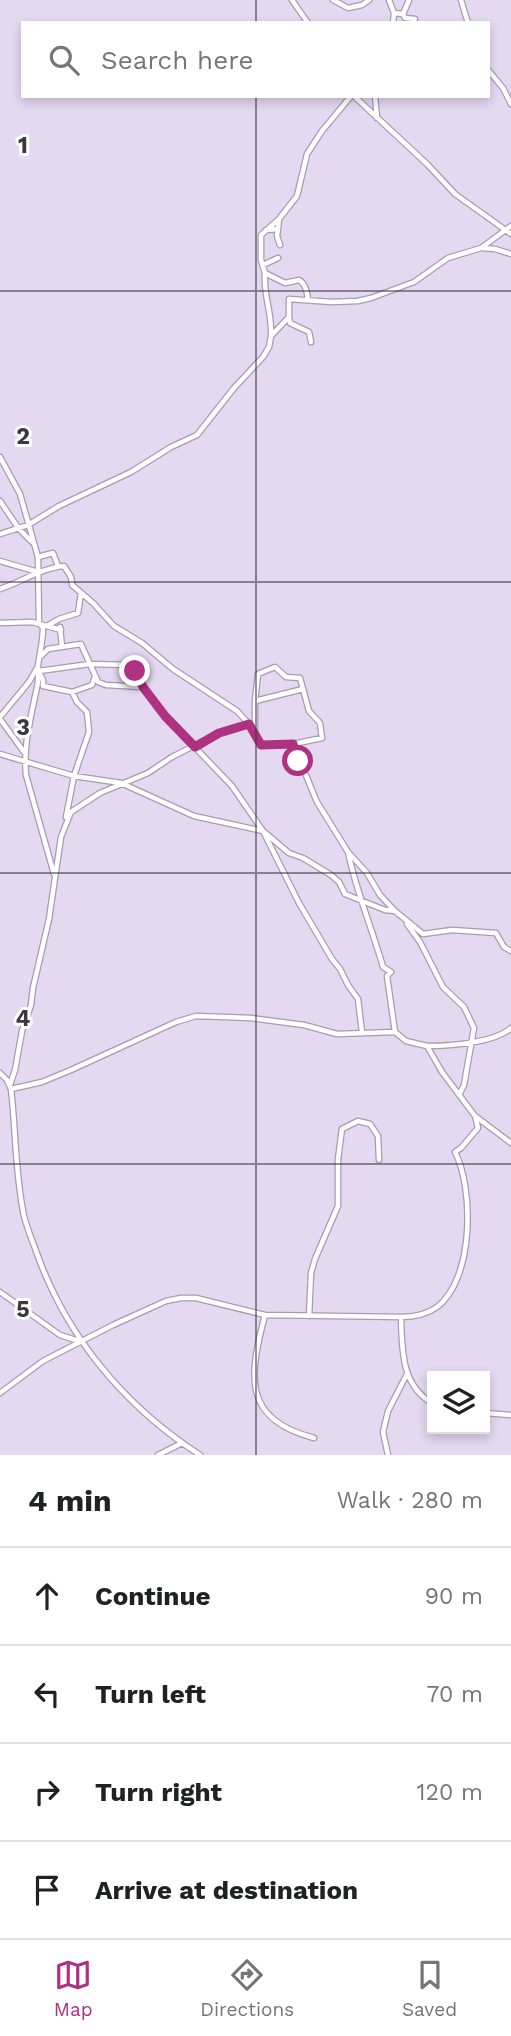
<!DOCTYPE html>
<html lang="en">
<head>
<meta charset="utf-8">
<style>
	body { margin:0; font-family:"Work Sans",sans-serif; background:#f2f2f2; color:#202124 }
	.controls { position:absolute; right:21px; bottom:21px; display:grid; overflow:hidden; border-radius:0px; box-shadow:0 4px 10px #0003 }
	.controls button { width:63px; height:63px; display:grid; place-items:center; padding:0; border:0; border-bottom:2px solid #e0e0e0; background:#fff; color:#202124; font:35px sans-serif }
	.stop { position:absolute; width:21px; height:21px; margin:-16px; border:5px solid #af3181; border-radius:50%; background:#fff }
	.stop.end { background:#af3181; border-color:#fff; box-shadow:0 2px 7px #0008 }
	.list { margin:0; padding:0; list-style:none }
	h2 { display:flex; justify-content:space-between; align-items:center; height:91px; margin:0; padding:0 28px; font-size:30px }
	h2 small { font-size:23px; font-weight:400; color:#757577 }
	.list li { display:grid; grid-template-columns:46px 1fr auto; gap:21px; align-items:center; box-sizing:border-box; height:98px; padding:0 28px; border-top:2px solid #e0e0e0 }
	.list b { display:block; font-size:26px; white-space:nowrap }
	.list em { font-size:23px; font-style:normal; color:#757577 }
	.icon { flex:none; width:38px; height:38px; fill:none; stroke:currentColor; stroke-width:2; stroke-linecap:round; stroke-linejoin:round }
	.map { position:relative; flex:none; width:511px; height:1455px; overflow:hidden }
	.search { position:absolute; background:#fff; box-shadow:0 4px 10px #0003; left:21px; right:21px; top:21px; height:77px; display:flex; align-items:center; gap:18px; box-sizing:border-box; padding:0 24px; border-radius:0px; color:#757577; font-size:26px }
	.sheet { height:483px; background:#fff }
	nav { display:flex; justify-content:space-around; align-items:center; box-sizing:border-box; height:98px; border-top:2px solid #e0e0e0; background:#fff; font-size:19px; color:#757577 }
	nav a { display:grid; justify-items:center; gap:4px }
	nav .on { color:#af3181 }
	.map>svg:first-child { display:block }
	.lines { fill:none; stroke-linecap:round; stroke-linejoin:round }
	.minor-casing { stroke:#a79bb3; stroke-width:7 }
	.minor { stroke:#fff; stroke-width:4.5 }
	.route { stroke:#af3181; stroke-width:9 }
	.grid { fill:none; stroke:#3c3741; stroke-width:2; stroke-opacity:0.55 }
	.grid-label { font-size:23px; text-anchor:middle; font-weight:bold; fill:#3c3741; stroke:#fff; stroke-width:6; stroke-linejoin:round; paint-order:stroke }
</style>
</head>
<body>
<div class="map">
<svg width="511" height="1455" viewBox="0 0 511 1455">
	<rect width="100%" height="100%" fill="#e5d8f1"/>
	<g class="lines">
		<defs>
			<path id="minor" d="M292,0L308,23
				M333,0L348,8L362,5L369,0
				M389,0L394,13L393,23
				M461,0L468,23
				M394,13L403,14L405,18L415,19
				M403,14L409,0
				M488,70L503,88L511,104
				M354,96L427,164L455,194L511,234
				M375,96L377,118
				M278,229L277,236L280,245
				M266,230L278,229L279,219
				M482,248L495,249L511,254
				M263,265L278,258
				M265,273C263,295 272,312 271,334
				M308,299C307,291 305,283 299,280L285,283L265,273L261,260V235L279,219L297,196L307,154L322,131L351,96
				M289,317L290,323L309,332L311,342
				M0,457L20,494L38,557L39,624L43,627C43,641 40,652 38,665C38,673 39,680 37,687C31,717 23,744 26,775L54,874
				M0,501L19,529L32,542
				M0,534L28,525L59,506L131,472L171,447L197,435L234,388L263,357L269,347L271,336L289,317V299L332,302L358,301L371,298L414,282L448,258L481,248L511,226
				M38,557L53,553L58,566
				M0,561L38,572
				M0,589C21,582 42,568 64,566L71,577L72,585L93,603L114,626L142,643L173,669L237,711L249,724
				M0,623L32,622L61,630
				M47,626L59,619L78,613L81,593
				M60,627L62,647
				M41,656L48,649L81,644L98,682L106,685L143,687
				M39,671L90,664L128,665L135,671L143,687L165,716L232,786L263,831L299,903L332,959L340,969L348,985L358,999L362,1032
				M40,674L43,680V686L72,692L77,702L87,712L89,732L74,776L66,817
				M72,692L92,685L95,677
				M255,701L303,689
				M0,717L29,682L37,668
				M0,719L24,752
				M255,732V701L258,674L275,667L286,677L300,678L309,711L320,723L322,738L293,744
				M0,754L74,776L121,783L194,816L263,831L289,853L303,858L331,875L339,882L345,894L385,910L395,911L423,934L452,930L496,933L504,947L511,951
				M348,852C356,891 372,928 383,967L391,972L387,976L395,1032
				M407,924L420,942L443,987L464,1007L474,1028L464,1085L459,1095
				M427,1046C449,1046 494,1043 511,1028
				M0,1073L7,1080L11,1089C16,1131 15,1174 24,1216C27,1228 32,1240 36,1251C66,1336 124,1406 200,1455
				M10,1085L15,1070L22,1031L31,1005L33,988L49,919L61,837L71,812L100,793L148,773L172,757L219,733L249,724L261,745L293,744L317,802L348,852L367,873L380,895L395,911
				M11,1089L42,1082L71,1070L176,1022L196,1016L251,1018L304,1025L337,1034L395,1032L406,1041L427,1046L442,1072L475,1116L511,1143
				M0,1292L60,1335L82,1342
				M265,1315C249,1376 242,1419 314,1438
				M309,1316L311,1273L315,1259L338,1206V1159L342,1129L358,1121L370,1124L378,1136L379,1160
				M401,1317C402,1349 401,1385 432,1403
				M0,1393L43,1361L113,1325L166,1301L181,1298H196L265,1315L401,1317C413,1317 426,1315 437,1307C474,1279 474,1189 455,1152L461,1148L478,1128L475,1116
				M485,1413L511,1415
				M158,1455L182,1443
				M388,1455L383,1432L388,1411L407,1374"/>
		</defs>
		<use href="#minor" class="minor-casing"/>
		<use href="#minor" class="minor"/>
	</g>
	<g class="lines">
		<path class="route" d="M135,671L143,687L165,716L195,747L219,733L249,724L261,745L293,744L298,761"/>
	</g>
	<path class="grid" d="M256,0V23M256,96V1455M0,291H511M0,582H511M0,873H511M0,1164H511"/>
	<g class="grid-label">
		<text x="23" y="153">1</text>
		<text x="23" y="444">2</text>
		<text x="23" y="735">3</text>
		<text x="23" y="1026">4</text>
		<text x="23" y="1317">5</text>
	</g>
</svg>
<div class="controls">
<button><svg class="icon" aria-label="layers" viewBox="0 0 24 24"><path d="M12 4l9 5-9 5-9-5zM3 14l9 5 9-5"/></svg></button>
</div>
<div class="stop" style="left:298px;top:761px"></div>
<div class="stop end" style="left:135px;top:671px"></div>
<div class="search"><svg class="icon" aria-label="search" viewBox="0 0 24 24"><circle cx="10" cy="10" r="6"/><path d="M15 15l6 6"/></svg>Search here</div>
</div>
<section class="sheet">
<h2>4 min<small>Walk · 280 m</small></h2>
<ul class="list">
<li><svg class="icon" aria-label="ahead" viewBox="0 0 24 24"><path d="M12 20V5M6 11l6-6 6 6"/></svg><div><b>Continue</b></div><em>90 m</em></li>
<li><svg class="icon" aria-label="left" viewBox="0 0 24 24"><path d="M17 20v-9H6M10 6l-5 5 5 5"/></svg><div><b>Turn left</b></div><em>70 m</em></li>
<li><svg class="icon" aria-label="right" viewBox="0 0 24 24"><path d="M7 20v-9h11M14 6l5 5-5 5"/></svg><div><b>Turn right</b></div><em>120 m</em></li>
<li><svg class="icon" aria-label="arrive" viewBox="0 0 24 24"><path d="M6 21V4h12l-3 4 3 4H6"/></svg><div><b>Arrive at destination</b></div></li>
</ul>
</section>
<nav>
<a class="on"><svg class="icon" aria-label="map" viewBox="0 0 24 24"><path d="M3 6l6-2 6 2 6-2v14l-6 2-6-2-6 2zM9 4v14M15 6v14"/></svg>Map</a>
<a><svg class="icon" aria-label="directions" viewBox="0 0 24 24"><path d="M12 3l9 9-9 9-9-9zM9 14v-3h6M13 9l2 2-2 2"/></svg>Directions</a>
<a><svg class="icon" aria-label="saved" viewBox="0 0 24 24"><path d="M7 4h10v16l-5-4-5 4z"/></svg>Saved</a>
</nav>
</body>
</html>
